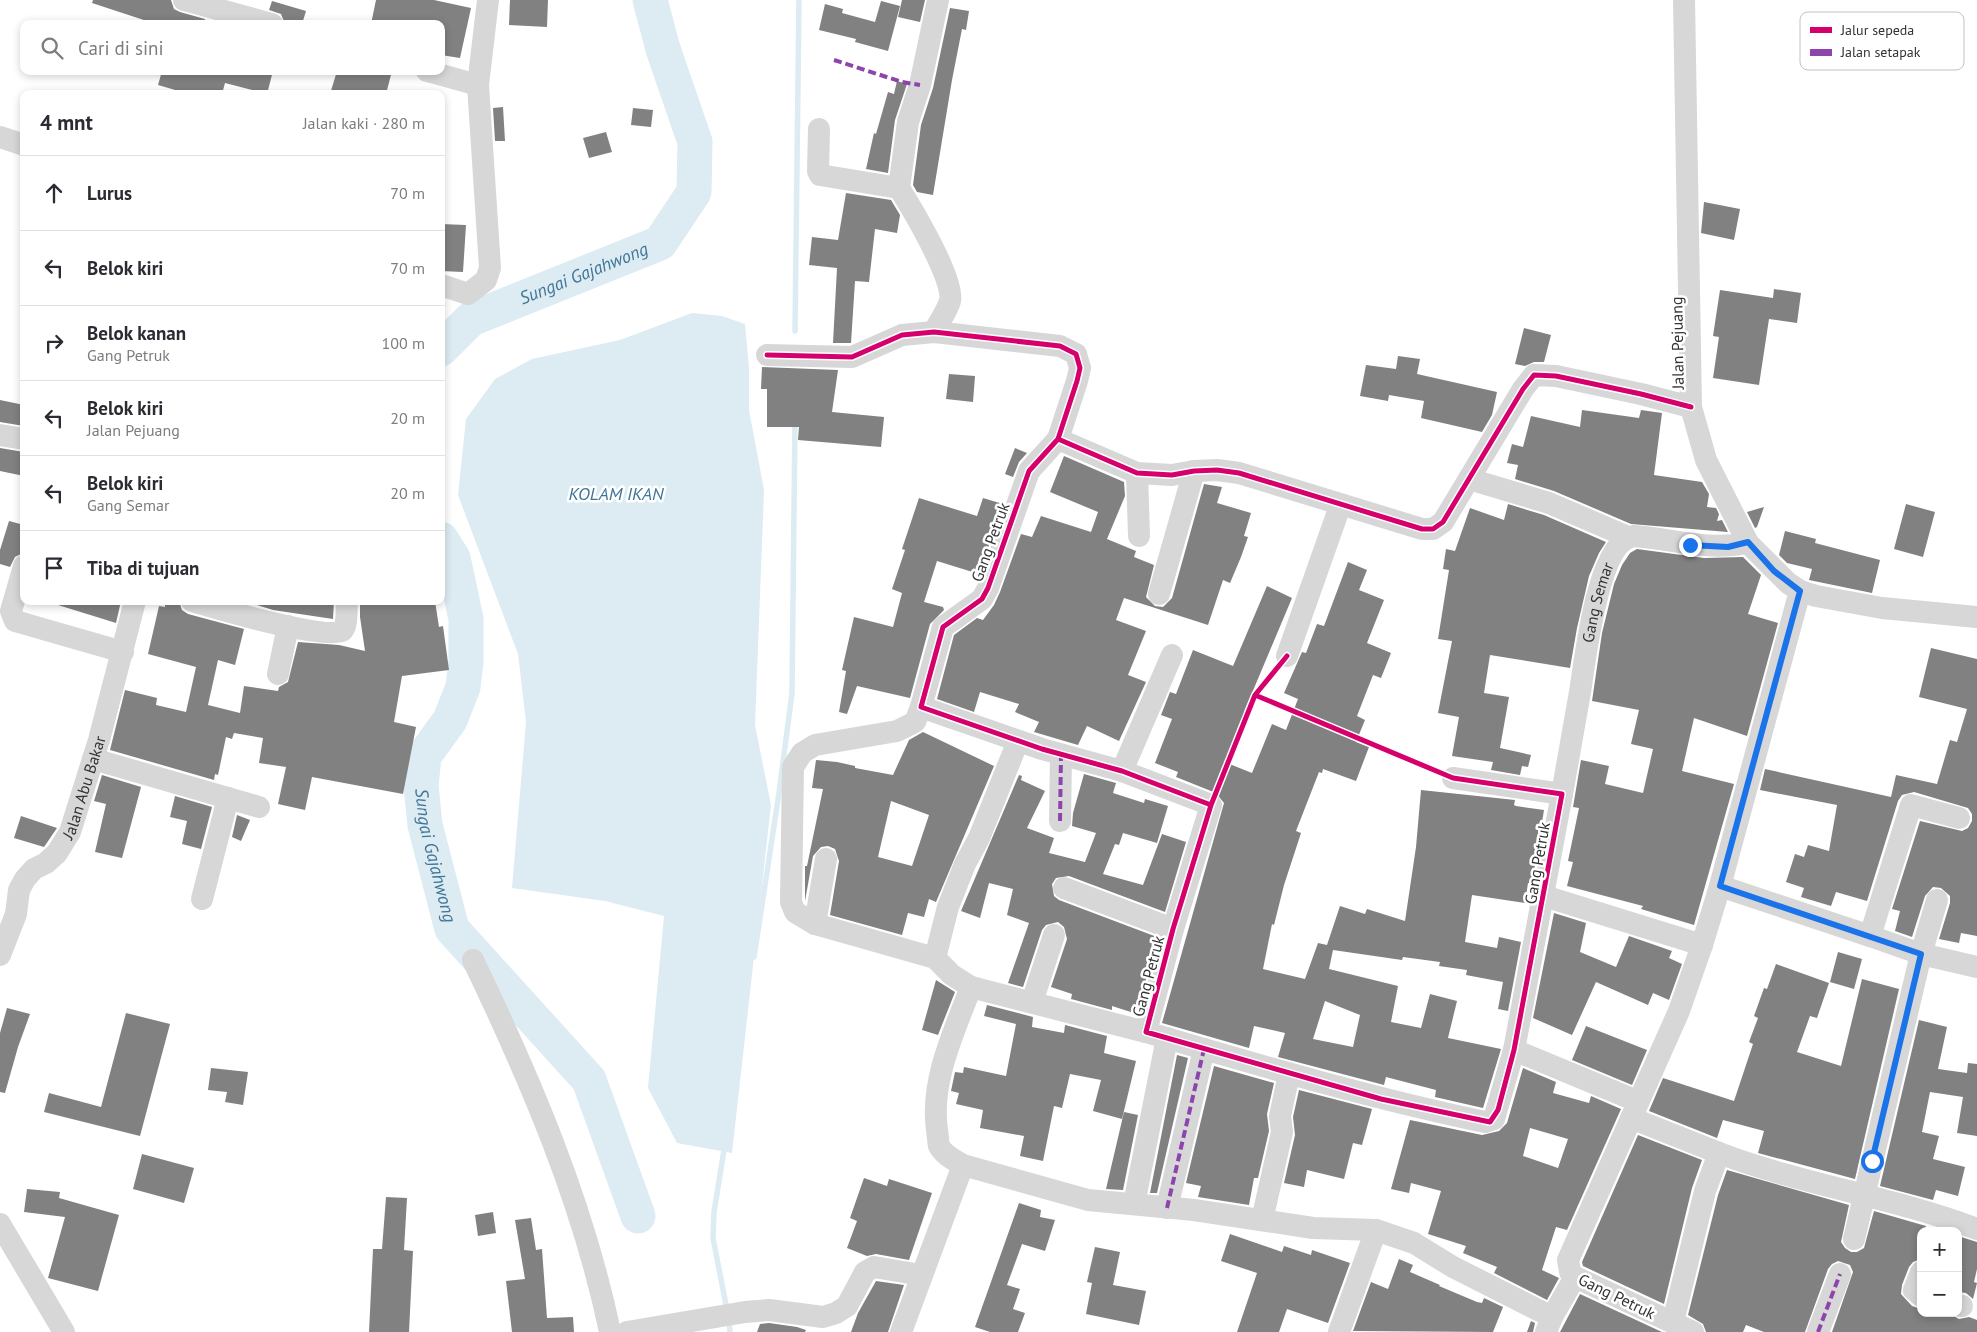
<!DOCTYPE html>
<html lang="id">
<head>
<meta charset="utf-8">
<style>
	body { margin:0; font-family:"PT Sans",sans-serif; background:#f2f2f3; color:#2b2b33 }
	.controls { position:absolute; right:15px; bottom:15px; display:grid; overflow:hidden; border-radius:10px; box-shadow:0 2px 8px #0003 }
	.controls button { width:45px; height:45px; display:grid; place-items:center; padding:0; border:0; border-bottom:1px solid #e1e1e2; background:#fff; color:#2b2b33; font:25px sans-serif }
	.stop { position:absolute; width:15px; height:15px; margin:-11px; border:4px solid #1a73e8; border-radius:50%; background:#fff }
	.stop.end { background:#1a73e8; border-color:#fff; box-shadow:0 1px 5px #0008 }
	.list { margin:0; padding:0; list-style:none }
	h2 { display:flex; justify-content:space-between; align-items:center; height:65px; margin:0; padding:0 20px; font-size:21px }
	h2 small { font-size:16px; font-weight:400; color:#7c7c81 }
	.list li { display:grid; grid-template-columns:32px 1fr auto; gap:15px; align-items:center; box-sizing:border-box; height:75px; padding:0 20px; border-top:1px solid #e1e1e2 }
	.list b { display:block; font-size:19px; white-space:nowrap }
	.list p { margin:0; font-size:16px; white-space:nowrap; color:#7c7c81 }
	.list em { font-size:16px; font-style:normal; color:#7c7c81 }
	.icon { flex:none; width:28px; height:28px; fill:none; stroke:currentColor; stroke-width:2; stroke-linecap:round; stroke-linejoin:round }
	.map { position:relative; flex:none; width:1977px; height:1332px; overflow:hidden }
	.search { position:absolute; background:#fff; box-shadow:0 2px 8px #0003; left:20px; top:20px; width:425px; height:55px; display:flex; align-items:center; gap:12px; box-sizing:border-box; padding:0 18px; border-radius:10px; color:#7c7c81; font-size:19px }
	.panel { position:absolute; background:#fff; box-shadow:0 2px 8px #0003; left:20px; top:90px; width:425px; height:515px; border-radius:10px }
	.map>svg:first-child { display:block }
	.water { fill:#ddebf3 }
	.lines { fill:none; stroke-linecap:round; stroke-linejoin:round }
	.stream { stroke:#ddebf3; stroke-width:5.5 }
	.river { stroke:#ddebf3; stroke-width:35 }
	.building { fill:#818181; fill-rule:evenodd }
	.minor { stroke:#d7d7d7; stroke-width:22 }
	.quiet { stroke:#8e44ad; stroke-width:4; stroke-dasharray:8 4; stroke-linecap:butt }
	.cycleway-casing { stroke:#fff; stroke-width:8 }
	.cycleway { stroke:#d6006c; stroke-width:5 }
	.route { stroke:#1a73e8; stroke-width:6 }
	.labels { text-anchor:middle; stroke-width:5; stroke-linejoin:round; paint-order:stroke }
	.street-label { font-size:16px; fill:#333; stroke:#fff }
	.water-label { font-size:18px; font-style:italic; fill:#3f7597; stroke:#fff }
	.key { fill:#fff; stroke:#c2c2c2; stroke-width:1 }
	.key-label { font-size:14px; fill:#333 }
</style>
</head>
<body>
<div class="map">
<svg width="1977" height="1332" viewBox="0 0 1977 1332">
	<rect width="100%" height="100%" fill="#fff"/>
	<path class="water" d="M692,313L722,316L745,324L749,368V410L764,490L755,725L771,805L732,1153L677,1143L648,1088L664,916L605,901L512,888L526,722L518,654L458,495L466,419L495,379L532,359L620,340Z"/>
	<g class="lines">
		<path class="stream" d="M795,331L799,0
			M754,957L779,793L792,693L795,419
			M725,1144L714,1212L713,1238L727,1310
			M729,1319L730,1332"/>
		<g class="river">
			<path id="s1" d="M441,349L471,319L660,243L694,192L695,142L663,49L650,0"/>
			<path id="s2" d="M441,539L453,558L466,619V661L463,687L450,720L424,756L421,786L425,825L452,929L589,1080L638,1216"/>
		</g>
	</g>
	<path class="building" d="M93,0H171L174,9L180,12L205,19L204,24H156L92,3Z
		M376,0H434L471,8L460,58L441,55V24H371Z
		M510,0H548L547,27L509,25Z
		M902,0H925L920,22L898,17Z
		M272,1L306,11L302,24H285L281,14L269,10Z
		M881,1L900,6L888,51L855,42L856,39L819,30L825,4L843,9L842,13L875,22Z
		M950,8L969,11L966,30L962,29L952,80L933,195L917,192L913,185L921,125L933,88Z
		M162,71H273L267,94L225,83L222,94H189L158,85Z
		M337,71H392L386,94H330Z
		M897,81L907,84L895,120L888,173L866,169L874,133L876,134L888,92L894,94Z
		M503,107L505,141H495L493,108Z
		M633,108L653,110L651,127L631,125Z
		M606,132L612,152L589,158L583,138Z
		M846,193L891,200L900,215L897,233L875,229L869,282L855,281L851,343H833L837,268L809,265L812,237L838,240Z
		M1704,202L1740,209L1734,240L1701,233Z
		M441,224L466,225L463,272L441,271Z
		M1774,289L1801,293L1797,323L1769,319L1759,385L1713,378L1719,337L1713,336L1720,290L1773,298Z
		M1524,328L1551,335L1544,362H1534L1525,366L1515,364Z
		M1398,356L1420,359L1417,374L1497,392L1492,415L1482,432L1421,418L1424,401L1389,395L1388,401L1360,396L1366,365L1396,369Z
		M762,367L838,370L832,412L884,417L881,447L798,440L799,427H767V389H761Z
		M949,374L975,376L973,402L946,399Z
		M0,400L24,405V426L0,422Z
		M1582,410L1639,418L1641,410L1662,413L1654,475L1702,482L1709,494L1707,507L1716,508L1719,514L1717,521L1722,520L1728,532L1631,524L1554,491L1515,479L1518,465L1507,463L1512,444L1523,447L1531,416L1580,427Z
		M0,448L24,452V476L0,471Z
		M1015,448L1027,453L1019,462L1013,477L1005,474Z
		M1064,456L1124,482L1125,496L1107,539L1136,551L1134,557L1154,565L1146,597L1155,606L1163,607L1172,598L1204,484L1222,487L1217,503L1251,513L1244,536L1248,537L1241,557L1230,583L1223,580L1208,625L1124,598L1116,620L1146,631L1128,675L1146,682L1119,741L1087,726L1078,745L1034,732L1039,722L1015,712L1019,704L980,692L974,712L937,699L954,635L977,618L983,620L994,605L1000,592L1021,534L1032,537L1041,516L1091,532L1098,512L1050,492Z
		M919,498L977,516L983,498L1003,504L979,574L937,561L924,602L943,607L944,610L930,624L910,698L857,686L847,714L839,712L846,671L842,670L854,617L893,627L902,593L892,589L905,550L902,549Z
		M1508,504L1544,515L1606,542L1599,553L1589,576L1577,628L1570,668L1490,655L1484,693L1509,697L1500,748L1531,755L1528,767L1522,766L1520,775L1491,770L1493,762L1452,756L1459,717L1438,713L1452,641L1438,639L1449,570L1443,569L1446,549L1455,551L1470,508L1504,520Z
		M1906,504L1935,512L1923,557L1894,549Z
		M1764,507L1757,527L1755,528L1747,512Z
		M9,521L24,525L23,553L15,557L10,567L0,564V550Z
		M1785,531L1816,539L1815,543L1880,560L1872,593L1809,580L1812,569L1787,563L1779,555Z
		M1637,549L1704,558L1743,557L1761,575L1748,614L1778,623L1747,736L1694,718L1682,771L1734,784L1694,925L1641,909L1643,906L1567,886L1573,862L1568,861L1579,808L1573,807L1581,760L1609,766L1605,784L1643,793L1653,749L1631,744L1639,710L1592,701L1602,633L1614,584L1622,565L1630,553Z
		M1348,562L1367,570L1359,590L1384,600L1367,643L1391,653L1381,678L1373,675L1357,716L1365,720L1356,742L1369,747L1356,781L1323,769L1322,773L1319,772L1296,831L1301,833L1284,885L1274,925L1272,924L1263,969L1305,979L1318,943L1327,945L1340,906L1365,914L1367,909L1405,921L1416,847L1421,790L1515,800L1514,805L1516,806L1544,810L1532,884L1528,883L1525,903L1472,895L1465,942L1497,948L1499,937L1521,942L1508,1011L1498,1009L1503,982L1466,975L1467,970L1439,966L1440,962L1403,957L1402,960L1333,950L1329,969L1398,986L1391,1022L1421,1028L1430,994L1457,1001L1448,1038L1501,1049L1483,1108L1435,1097L1436,1090L1386,1077L1384,1085L1278,1057L1285,1033L1254,1026L1249,1048L1162,1023L1224,803L1216,793L1176,777L1178,772L1155,763L1172,719L1161,715L1170,692L1176,694L1193,650L1233,666L1267,586L1292,598L1244,712L1246,713L1227,763L1252,773L1272,724L1286,730L1298,699L1284,693L1302,652L1306,653L1317,624L1324,626ZM1325,1001L1360,1015L1353,1047L1313,1039Z
		M59,601H121L116,623L58,605Z
		M165,601H179L182,610L188,614L244,629L235,665L218,660L208,705L240,713L244,686L278,691L279,687L288,682L298,642L339,645L365,651L360,617V601H435L439,627L443,626L449,670L402,676L394,722L416,727L403,794L312,777L305,810L278,804L286,767L259,763L263,738L234,733L232,739L226,737L218,775L215,774L214,780L110,750L125,690L157,698L156,705L186,712L196,667L148,654L159,606L165,607Z
		M258,601H334L333,619L273,610L257,605Z
		M1931,648L1977,659V936L1961,933L1959,943L1939,939L1950,903V896L1941,888L1933,887L1925,896L1912,937L1895,931L1900,911L1892,909L1920,821L1962,831L1968,828L1972,821V814L1968,808L1914,792L1902,795L1898,801L1867,901L1836,892L1831,906L1801,897L1804,888L1786,882L1795,854L1804,857L1808,845L1829,851L1837,805L1760,790L1765,769L1891,797L1896,775L1937,784L1950,740L1957,742L1967,709L1919,697Z
		M923,732L994,766L936,902L929,899L924,917L908,913L902,935L830,915L839,861L835,849L828,846L821,847L813,856L805,901V866H807L823,789L812,788L816,760L837,762L855,766V768L893,775L909,740ZM891,801L929,815L912,866L878,857Z
		M1084,774L1116,783L1113,793L1144,803L1145,799L1168,806L1157,843L1123,833L1119,845L1115,844L1103,874L1143,885L1162,834L1186,842L1165,912L1069,876L1056,878L1052,884L1054,896L1059,900L1157,937L1137,1014L1112,1006V1010L1071,999L1072,994L1051,987L1067,939L1064,927L1058,922L1046,925L1042,930L1023,987L1008,983L1029,923L1007,915L1013,889L989,883L980,918L961,911L1019,775L1022,776L1021,780L1045,791L1027,828L1054,838L1049,853L1085,862L1096,833L1072,826L1073,813Z
		M102,775L141,787L122,858L95,852L106,804L94,801Z
		M175,796L212,807L201,849L182,844L187,821L170,817Z
		M237,815L250,820L241,841L232,837Z
		M21,816L57,828L44,847L14,838Z
		M1554,913L1586,923L1580,952L1616,967L1629,936L1672,951L1669,958L1682,964L1669,1000L1653,993L1648,1005L1596,982L1572,1035L1533,1018Z
		M1838,952L1862,959L1854,989L1830,982Z
		M1776,964L1829,983L1817,1018L1810,1016L1797,1052L1841,1066L1862,979L1899,989L1855,1179L1758,1153L1764,1131L1723,1120L1717,1138L1649,1111L1663,1078L1734,1101L1753,1044L1749,1042L1758,1018L1754,1016L1764,988L1767,989Z
		M936,980L955,992L938,1035L922,1030Z
		M987,1005L1033,1017L1032,1027L1064,1033L1065,1025L1107,1036L1104,1053L1136,1061L1122,1119L1093,1111L1101,1080L1070,1074L1062,1108L1054,1106L1043,1161L1020,1156L1024,1136L980,1128L983,1110L956,1104L959,1093L951,1091L955,1072L963,1073L964,1067L1006,1076L1016,1024L984,1016Z
		M7,1008L30,1014L18,1047L5,1093L0,1092V1033Z
		M126,1013L170,1024L140,1136L44,1112L49,1093L101,1107Z
		M1919,1020L1947,1027L1938,1069L1967,1073L1968,1063L1977,1064V1136L1957,1133L1963,1097L1930,1092L1922,1132L1939,1136L1933,1159L1965,1167L1958,1196L1936,1190L1933,1200L1880,1186Z
		M1586,1026L1647,1050L1632,1085L1572,1060Z
		M1177,1055L1188,1058L1157,1193H1150Z
		M1214,1066L1274,1083L1267,1114L1269,1131L1258,1178H1254L1249,1205L1198,1197L1201,1186L1186,1183Z
		M211,1068L248,1072L243,1105L225,1102L227,1092L208,1090Z
		M1523,1068L1556,1082L1553,1093L1589,1103L1591,1096L1621,1109L1567,1230L1556,1227L1542,1270L1559,1278L1547,1300L1494,1273L1497,1267L1463,1253L1466,1246L1428,1234L1441,1191L1411,1183L1409,1193L1391,1189L1410,1120L1482,1135L1499,1131L1507,1123ZM1530,1128L1568,1139L1558,1168L1523,1156Z
		M1299,1090L1372,1109L1362,1145L1353,1143L1344,1179L1307,1170L1304,1187L1284,1183L1295,1135L1293,1117Z
		M1124,1112L1138,1115L1123,1190L1106,1189Z
		M1638,1135L1702,1160L1692,1188L1664,1304L1583,1266L1582,1262Z
		M142,1154L194,1168L184,1203L133,1189Z
		M1727,1170L1849,1205L1841,1242L1845,1248L1851,1252H1857L1864,1248L1874,1211L1926,1226L1924,1231H1921V1259L1913,1262L1909,1267L1902,1285L1901,1294L1912,1306L1921,1309V1313H1948L1959,1319L1969,1317L1977,1320V1332H1832L1853,1272L1850,1265L1838,1261L1832,1264L1828,1269L1805,1332H1764L1746,1325L1743,1332H1706L1703,1324L1688,1315L1718,1195Z
		M864,1178L887,1186L889,1179L932,1193L909,1260L876,1254L867,1256L847,1248L857,1221L850,1218Z
		M27,1189L60,1192L59,1198L119,1215L98,1291L48,1278L65,1217L24,1212Z
		M386,1197L407,1198L404,1250L413,1251L409,1332H369L373,1249H382Z
		M1019,1203L1041,1210L1040,1217L1055,1220L1045,1251L1022,1244L1007,1285L1020,1289L1013,1309L1025,1313L1018,1332H990L975,1327Z
		M493,1212L496,1233L478,1236L475,1215Z
		M531,1218L536,1250L542,1249L547,1318L573,1317L574,1332H512L506,1281L525,1279L515,1220Z
		M1230,1234L1282,1252L1284,1246L1311,1255L1312,1250L1350,1263L1328,1323L1287,1309L1279,1332H1237L1257,1273L1221,1261Z
		M1958,1236L1977,1242V1269L1974,1282L1977,1283L1973,1299L1966,1293L1958,1292Z
		M1095,1247L1120,1252L1113,1285L1146,1291L1139,1325L1086,1314L1092,1283L1087,1282Z
		M1399,1259L1413,1265L1410,1272L1440,1285L1439,1286L1477,1302L1482,1303L1484,1298L1503,1307L1493,1332L1353,1331L1371,1282L1388,1289Z
		M876,1281L904,1285L888,1332H851L858,1313Z
		M1580,1294L1662,1332H1560Z
		M1531,1321L1535,1323L1533,1332H1527Z
		M769,1323L797,1327L806,1330L805,1332H757L760,1324Z"/>
	<g class="lines">
		<g class="minor">
			<path d="M184,0L272,24"/>
			<path d="M1684,0L1691,407L1706,460L1748,543L1788,583L1800,591L1816,596L1882,608L1977,617"/>
			<path d="M427,71L478,85L488,0"/>
			<path d="M819,129L818,171L820,175L899,188C911,207 955,280 950,301C947,311 939,322 934,332"/>
			<path d="M0,137L24,145"/>
			<path d="M899,188L908,122L920,85L938,0"/>
			<path d="M441,285L468,294L486,280L490,268L478,85"/>
			<path d="M767,355L852,357L902,335L934,332L1060,346L1076,354L1080,368L1077,381L1058,439L1137,473L1172,475L1194,471L1217,470L1239,473L1422,529H1433L1443,522L1523,389L1534,375L1556,376L1641,394L1691,407"/>
			<path d="M0,435L24,439"/>
			<path d="M1058,439L1029,471L988,588L982,599L943,627L921,707L1042,749L1122,771L1211,805L1173,929L1146,1032C1258,1065 1370,1098 1485,1122L1494,1119L1514,1050L1562,794L1453,778"/>
			<path d="M1137,473L1139,536"/>
			<path d="M1469,479L1549,503L1628,537"/>
			<path d="M24,566L11,611L15,621L123,652"/>
			<path d="M1159,594L1194,471"/>
			<path d="M192,601C212,607 331,642 342,631C348,626 346,609 347,601"/>
			<path d="M1287,656L1340,506"/>
			<path d="M278,674L288,626"/>
			<path d="M921,707L915,722L897,731L815,745L802,753L793,767L791,902L795,912L815,924L935,958L952,975L971,987C954,1032 930,1081 937,1130C938,1135 938,1142 939,1146C944,1155 954,1160 963,1165"/>
			<path d="M93,759L259,807"/>
			<path d="M1122,771L1172,655"/>
			<path id="s3" d="M1562,794C1568,760 1574,726 1580,692C1585,662 1597,541 1634,536C1675,539 1706,551 1748,543"/>
			<path d="M1060,821L1061,755"/>
			<path d="M1720,886L1870,936"/>
			<path d="M1064,888L1173,929"/>
			<path d="M1544,896L1702,945"/>
			<path d="M202,899L228,798"/>
			<path d="M1937,900L1921,954L1870,936L1911,805L1959,818"/>
			<path d="M815,924L826,859"/>
			<path id="s4" d="M0,955L16,914L19,890L25,879L34,869L46,863L57,853L70,832L99,740L135,601"/>
			<path d="M935,958L948,907L965,864L979,838L1018,741"/>
			<path d="M473,960C530,1079 583,1202 610,1332"/>
			<path d="M971,987L1146,1032"/>
			<path d="M1032,1002L1054,935"/>
			<path d="M1514,1050L1637,1101"/>
			<path d="M1631,1118L1719,1153"/>
			<path d="M1134,1204L1167,1038"/>
			<path d="M1167,1208L1204,1049"/>
			<path d="M1262,1220L1282,1132L1280,1116L1289,1074"/>
			<path d="M0,1224L64,1332"/>
			<path d="M1854,1239L1921,954L1977,967"/>
			<path d="M1921,1272L1914,1290L1921,1296"/>
			<path d="M1958,1305L1962,1306"/>
			<path d="M1673,1322L1705,1191L1719,1153C1803,1185 1893,1197 1977,1229"/>
			<path d="M627,1332L745,1312L769,1310L823,1317L836,1313L847,1306L865,1272L874,1267L921,1275"/>
			<path d="M901,1332L963,1165L1088,1200L1194,1210L1313,1228L1376,1230L1414,1243L1453,1267L1552,1317"/>
			<path d="M1339,1332L1376,1230"/>
			<path d="M1546,1332L1552,1317L1575,1277"/>
			<path d="M1693,1332L1575,1277L1570,1272L1568,1260L1679,1011L1702,945L1720,886L1800,591"/>
			<path d="M1818,1332L1840,1274"/>
		</g>
		<path class="quiet" d="M834,60L902,82L920,85
			M1060,821L1061,755
			M1167,1208L1204,1049
			M1818,1332L1840,1274"/>
		<defs>
			<path id="cycleway" d="M767,355L852,357L902,335L934,332L1060,346L1076,354L1080,368L1077,381L1058,439L1137,473L1172,475L1194,471L1217,470L1239,473L1422,529H1433L1443,522L1523,389L1534,375L1556,376L1641,394L1691,407
				M1058,439L1029,471L988,588L982,599L943,627L921,707L1042,749L1122,771L1211,805L1173,929L1146,1032L1381,1099L1490,1122L1498,1110L1514,1050L1562,794L1453,778L1255,695
				M1211,805L1255,695L1287,656"/>
		</defs>
		<use href="#cycleway" class="cycleway-casing"/>
		<use href="#cycleway" class="cycleway"/>
	</g>
	<g class="lines">
		<path class="route" d="M1690,545L1728,547L1748,542L1774,571L1800,591L1720,886L1921,954L1872,1161"/>
	</g>
	<g class="labels">
		<g class="street-label">
			<text transform="translate(1677 343) rotate(-91)" y="6">Jalan Pejuang</text>
			<text transform="translate(990 542) rotate(-70)" y="6">Gang Petruk</text>
			<text dy="6" stroke="none"><textPath href="#s3" startOffset="195">Gang Semar</textPath></text>
			<text dy="6" stroke="none"><textPath href="#s4" startOffset="194">Jalan Abu Bakar</textPath></text>
			<text transform="translate(1537 863) rotate(-80)" y="6">Gang Petruk</text>
			<text transform="translate(1148 976) rotate(-75)" y="6">Gang Petruk</text>
			<text transform="translate(1617 1296) rotate(26)" y="6">Gang Petruk</text>
		</g>
		<g class="water-label">
			<text dy="6" stroke="none"><textPath href="#s1" startOffset="164">Sungai Gajahwong</textPath></text>
			<text x="616" y="500">KOLAM IKAN</text>
			<text dy="6" stroke="none"><textPath href="#s2" startOffset="334">Sungai Gajahwong</textPath></text>
		</g>
	</g>
	<rect x="1800" y="12" width="164" height="58" rx="8" class="key"/>
	<rect x="1810" y="27" width="22" height="6" fill="#d6006c"/>
	<rect x="1810" y="49" width="22" height="7" fill="#8e44ad"/>
	<g class="key-label">
		<text x="1841" y="35">Jalur sepeda</text>
		<text x="1841" y="57">Jalan setapak</text>
	</g>
</svg>
<div class="controls">
<button>+</button>
<button>−</button>
</div>
<div class="stop" style="left:1872px;top:1161px"></div>
<div class="stop end" style="left:1690px;top:545px"></div>
<div class="search"><svg class="icon" aria-label="search" viewBox="0 0 24 24"><circle cx="10" cy="10" r="6"/><path d="M15 15l6 6"/></svg>Cari di sini</div>
<section class="panel">
<h2>4 mnt<small>Jalan kaki · 280 m</small></h2>
<ul class="list">
<li><svg class="icon" aria-label="ahead" viewBox="0 0 24 24"><path d="M12 20V5M6 11l6-6 6 6"/></svg><div><b>Lurus</b></div><em>70 m</em></li>
<li><svg class="icon" aria-label="left" viewBox="0 0 24 24"><path d="M17 20v-9H6M10 6l-5 5 5 5"/></svg><div><b>Belok kiri</b></div><em>70 m</em></li>
<li><svg class="icon" aria-label="right" viewBox="0 0 24 24"><path d="M7 20v-9h11M14 6l5 5-5 5"/></svg><div><b>Belok kanan</b><p>Gang Petruk</p></div><em>100 m</em></li>
<li><svg class="icon" aria-label="left" viewBox="0 0 24 24"><path d="M17 20v-9H6M10 6l-5 5 5 5"/></svg><div><b>Belok kiri</b><p>Jalan Pejuang</p></div><em>20 m</em></li>
<li><svg class="icon" aria-label="left" viewBox="0 0 24 24"><path d="M17 20v-9H6M10 6l-5 5 5 5"/></svg><div><b>Belok kiri</b><p>Gang Semar</p></div><em>20 m</em></li>
<li><svg class="icon" aria-label="arrive" viewBox="0 0 24 24"><path d="M6 21V4h12l-3 4 3 4H6"/></svg><div><b>Tiba di tujuan</b></div></li>
</ul>
</section>
</div>
</body>
</html>
